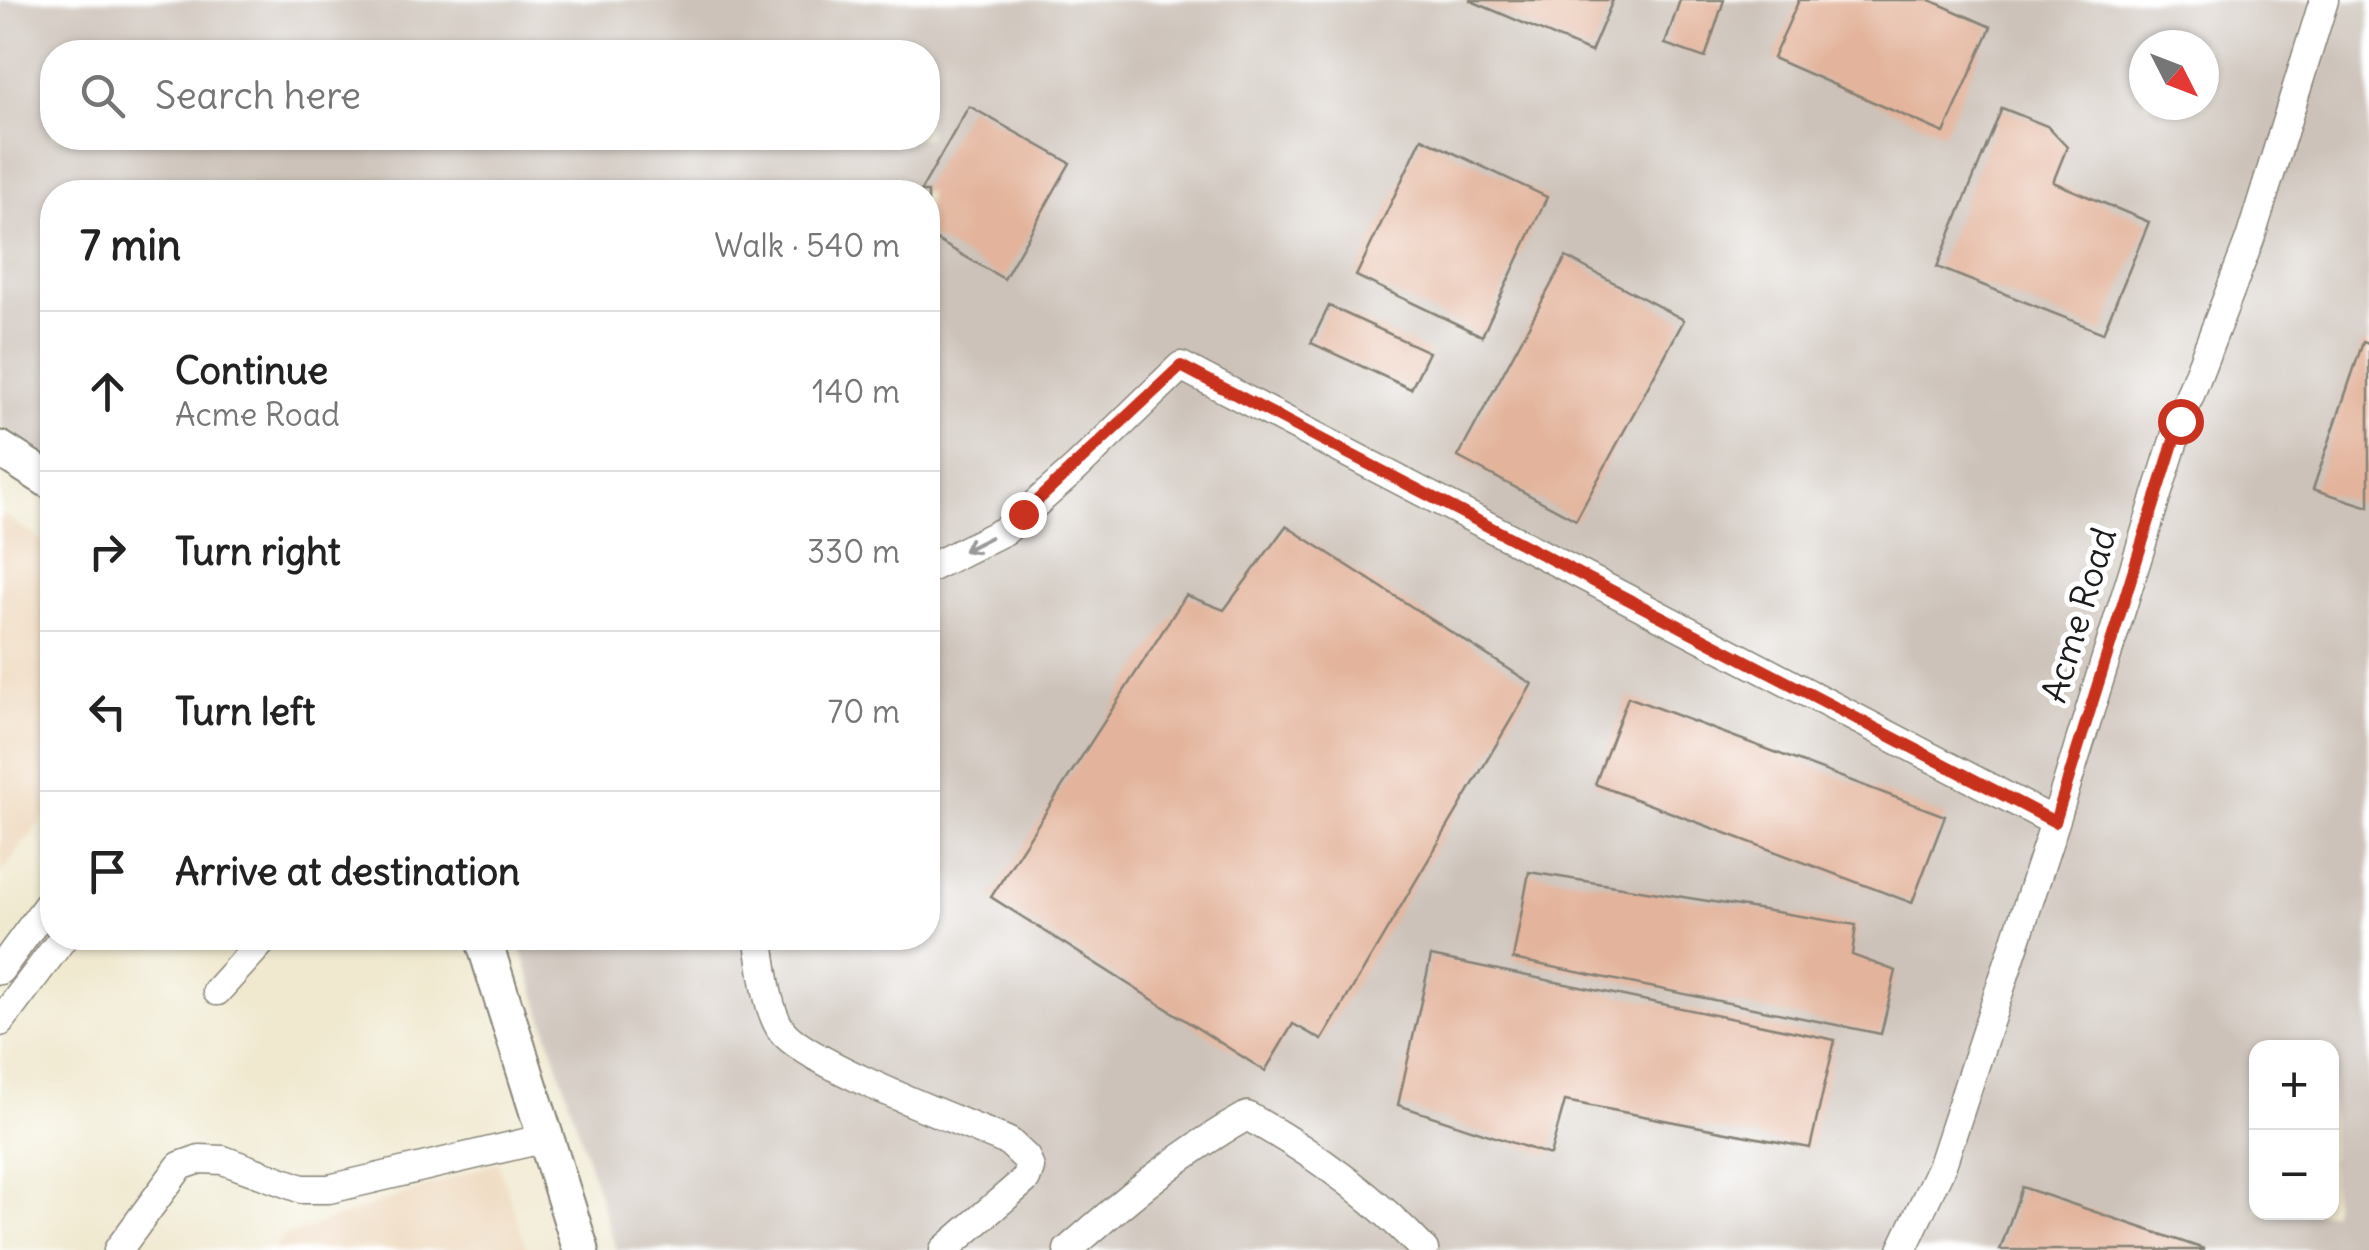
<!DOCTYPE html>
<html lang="en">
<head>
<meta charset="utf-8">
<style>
	body { margin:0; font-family:Delius,sans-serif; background:#f6f6f6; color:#222 }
	.controls { position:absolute; right:30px; bottom:30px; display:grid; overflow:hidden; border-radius:20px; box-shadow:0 2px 8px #0004 }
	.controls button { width:90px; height:90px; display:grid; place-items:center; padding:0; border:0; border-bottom:2px solid #e0e0e0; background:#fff; color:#222; font:50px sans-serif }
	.compass { position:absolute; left:2129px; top:30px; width:90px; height:90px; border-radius:50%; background:#fff; box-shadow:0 2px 8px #0004; rotate:132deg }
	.stop { position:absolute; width:30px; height:30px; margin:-22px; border:8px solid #c8321e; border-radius:50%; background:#fff }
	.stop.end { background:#c8321e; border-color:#fff; box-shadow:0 2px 10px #0008 }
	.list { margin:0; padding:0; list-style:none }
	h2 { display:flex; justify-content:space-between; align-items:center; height:130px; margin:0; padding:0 40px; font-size:42px }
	h2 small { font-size:32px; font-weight:400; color:#767676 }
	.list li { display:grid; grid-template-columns:65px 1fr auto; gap:30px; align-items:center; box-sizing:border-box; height:160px; padding:0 40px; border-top:2px solid #e0e0e0 }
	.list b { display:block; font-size:38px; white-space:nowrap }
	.list p { margin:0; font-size:32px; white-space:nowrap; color:#767676 }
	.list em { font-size:32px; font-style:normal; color:#767676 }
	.icon { flex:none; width:55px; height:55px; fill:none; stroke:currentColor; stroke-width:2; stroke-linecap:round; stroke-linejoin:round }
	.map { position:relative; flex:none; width:2369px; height:1250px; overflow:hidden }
	.search { position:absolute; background:#fff; box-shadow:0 2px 8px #0004; left:40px; top:40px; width:900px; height:110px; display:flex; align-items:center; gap:25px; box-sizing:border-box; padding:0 35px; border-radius:40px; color:#767676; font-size:38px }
	.panel { position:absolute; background:#fff; box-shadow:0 2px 8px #0004; left:40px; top:180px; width:900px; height:770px; border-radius:40px }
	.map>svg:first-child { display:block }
	.built { fill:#edd7bb }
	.industrial { fill:#ccc2b9; fill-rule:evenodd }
	.building { fill:#e3b49b }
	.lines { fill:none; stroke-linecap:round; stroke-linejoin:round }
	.minor-casing { stroke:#868276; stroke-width:31 }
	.major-casing { stroke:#868276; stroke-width:39 }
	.minor { stroke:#fff; stroke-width:28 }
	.major { stroke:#fff; stroke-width:35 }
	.oneway { stroke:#999 }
	.route { stroke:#c8321e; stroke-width:12 }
	.labels { text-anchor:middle; stroke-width:10; stroke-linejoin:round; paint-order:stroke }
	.street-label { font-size:35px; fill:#1c1c1c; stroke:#fff }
</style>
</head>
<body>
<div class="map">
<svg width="2369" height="1250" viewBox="0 0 2369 1250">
	<rect width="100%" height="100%" fill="#fff"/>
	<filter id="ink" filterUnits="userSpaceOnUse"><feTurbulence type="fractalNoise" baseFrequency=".01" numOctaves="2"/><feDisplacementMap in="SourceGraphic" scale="20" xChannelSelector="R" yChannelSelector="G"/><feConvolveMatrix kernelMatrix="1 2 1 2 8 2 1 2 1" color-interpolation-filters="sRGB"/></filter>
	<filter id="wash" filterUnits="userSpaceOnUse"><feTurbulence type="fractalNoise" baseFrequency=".0048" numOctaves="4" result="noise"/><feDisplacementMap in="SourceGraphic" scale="40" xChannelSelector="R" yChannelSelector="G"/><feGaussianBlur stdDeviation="2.25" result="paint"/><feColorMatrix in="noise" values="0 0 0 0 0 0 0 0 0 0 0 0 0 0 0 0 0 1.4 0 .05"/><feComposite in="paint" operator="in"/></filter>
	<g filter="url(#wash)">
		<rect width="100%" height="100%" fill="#f0e9d0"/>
		<path class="built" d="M0,513L52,547V807L0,875Z
			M498,1162L527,1250H273L283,1237Z"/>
		<path class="industrial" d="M0,0H2369V1250H616L518,938H928V192H52V461L0,426ZM2144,45H2204V105H2144ZM52,52H928V138H52ZM2256,1048H2332V1212H2256Z"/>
		<g id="blocks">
			<path class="building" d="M1469,0H1613L1591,52Z
				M1680,0H1724L1705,58L1665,44Z
				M1799,0H1930L1991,27L1944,133L1773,58Z
				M969,106L1070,163L1004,279L928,235V192H920Z
				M2002,108L2047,126L2067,147L2053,182L2149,222L2103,333L1937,267Z
				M1422,138L1547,197L1482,336L1356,276Z
				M1566,257L1684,320L1576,520L1458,457Z
				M1329,306L1429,352L1411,389L1311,343Z
				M2363,342L2369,344V507L2313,489Z
				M1286,526L1532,684L1322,1040L1293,1024L1265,1071L991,897L1186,595L1224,610Z
				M1628,697L1945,816L1912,903L1595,784Z
				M1529,872L1856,925L1852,955L1896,971L1881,1034L1513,959Z
				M1431,956L1835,1040L1810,1148L1565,1101L1550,1155L1398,1105Z
				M2022,1187L2204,1249V1250H2000Z"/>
		</g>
	</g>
	<g filter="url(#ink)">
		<use href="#blocks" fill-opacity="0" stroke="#868276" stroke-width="2.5"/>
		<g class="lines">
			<defs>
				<path id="minor" d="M928,569L1006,530L1076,468L1181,366L2055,822
					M758,938C764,966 765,1003 780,1028C800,1062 965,1123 1009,1142L1026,1158L1030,1168L1026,1179L944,1250
					M0,970L52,899
					M217,991L265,938
					M0,1022L63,938
					M118,1250L180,1166L200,1159L223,1160L302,1189H329L529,1142
					M1068,1250C1125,1200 1181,1152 1247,1116C1311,1151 1374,1197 1424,1250
					M1902,1250L1942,1165L2055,822L2180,421L2250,239L2324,0"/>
				<path id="major" d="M0,449L52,482
					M483,938L581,1250"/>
			</defs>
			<use href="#minor" class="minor-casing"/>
			<use href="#major" class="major-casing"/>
			<use href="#minor" class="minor"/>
			<use href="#major" class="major"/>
		</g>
		<defs><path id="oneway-shaft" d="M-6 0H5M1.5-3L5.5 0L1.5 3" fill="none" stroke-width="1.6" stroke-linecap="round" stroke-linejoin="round" transform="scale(2.5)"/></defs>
		<use class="oneway" href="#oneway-shaft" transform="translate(977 544) rotate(153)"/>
	</g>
	<g class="lines" filter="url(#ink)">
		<path class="route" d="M1023,514L1181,366L2055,822L2180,421"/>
	</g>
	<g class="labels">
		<g class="street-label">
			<text transform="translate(2079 615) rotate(-73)" y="12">Acme Road</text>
		</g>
	</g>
</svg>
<div class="controls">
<button>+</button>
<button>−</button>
</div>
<svg class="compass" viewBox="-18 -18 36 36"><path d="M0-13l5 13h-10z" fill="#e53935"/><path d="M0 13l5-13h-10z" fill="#767676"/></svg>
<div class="stop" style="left:2180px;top:421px"></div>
<div class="stop end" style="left:1023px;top:514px"></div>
<div class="search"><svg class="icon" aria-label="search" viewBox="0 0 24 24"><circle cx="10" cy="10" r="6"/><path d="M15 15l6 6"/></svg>Search here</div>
<section class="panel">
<h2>7 min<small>Walk · 540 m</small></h2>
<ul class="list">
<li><svg class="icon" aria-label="ahead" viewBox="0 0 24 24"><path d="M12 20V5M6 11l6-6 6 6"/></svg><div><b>Continue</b><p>Acme Road</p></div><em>140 m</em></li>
<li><svg class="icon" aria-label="right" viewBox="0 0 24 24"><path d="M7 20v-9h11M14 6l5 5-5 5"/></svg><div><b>Turn right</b></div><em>330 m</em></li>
<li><svg class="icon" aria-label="left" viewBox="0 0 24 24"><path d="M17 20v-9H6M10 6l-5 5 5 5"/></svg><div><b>Turn left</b></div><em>70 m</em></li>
<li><svg class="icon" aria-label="arrive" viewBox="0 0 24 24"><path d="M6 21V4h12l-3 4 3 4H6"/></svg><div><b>Arrive at destination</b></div></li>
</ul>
</section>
</div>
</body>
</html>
